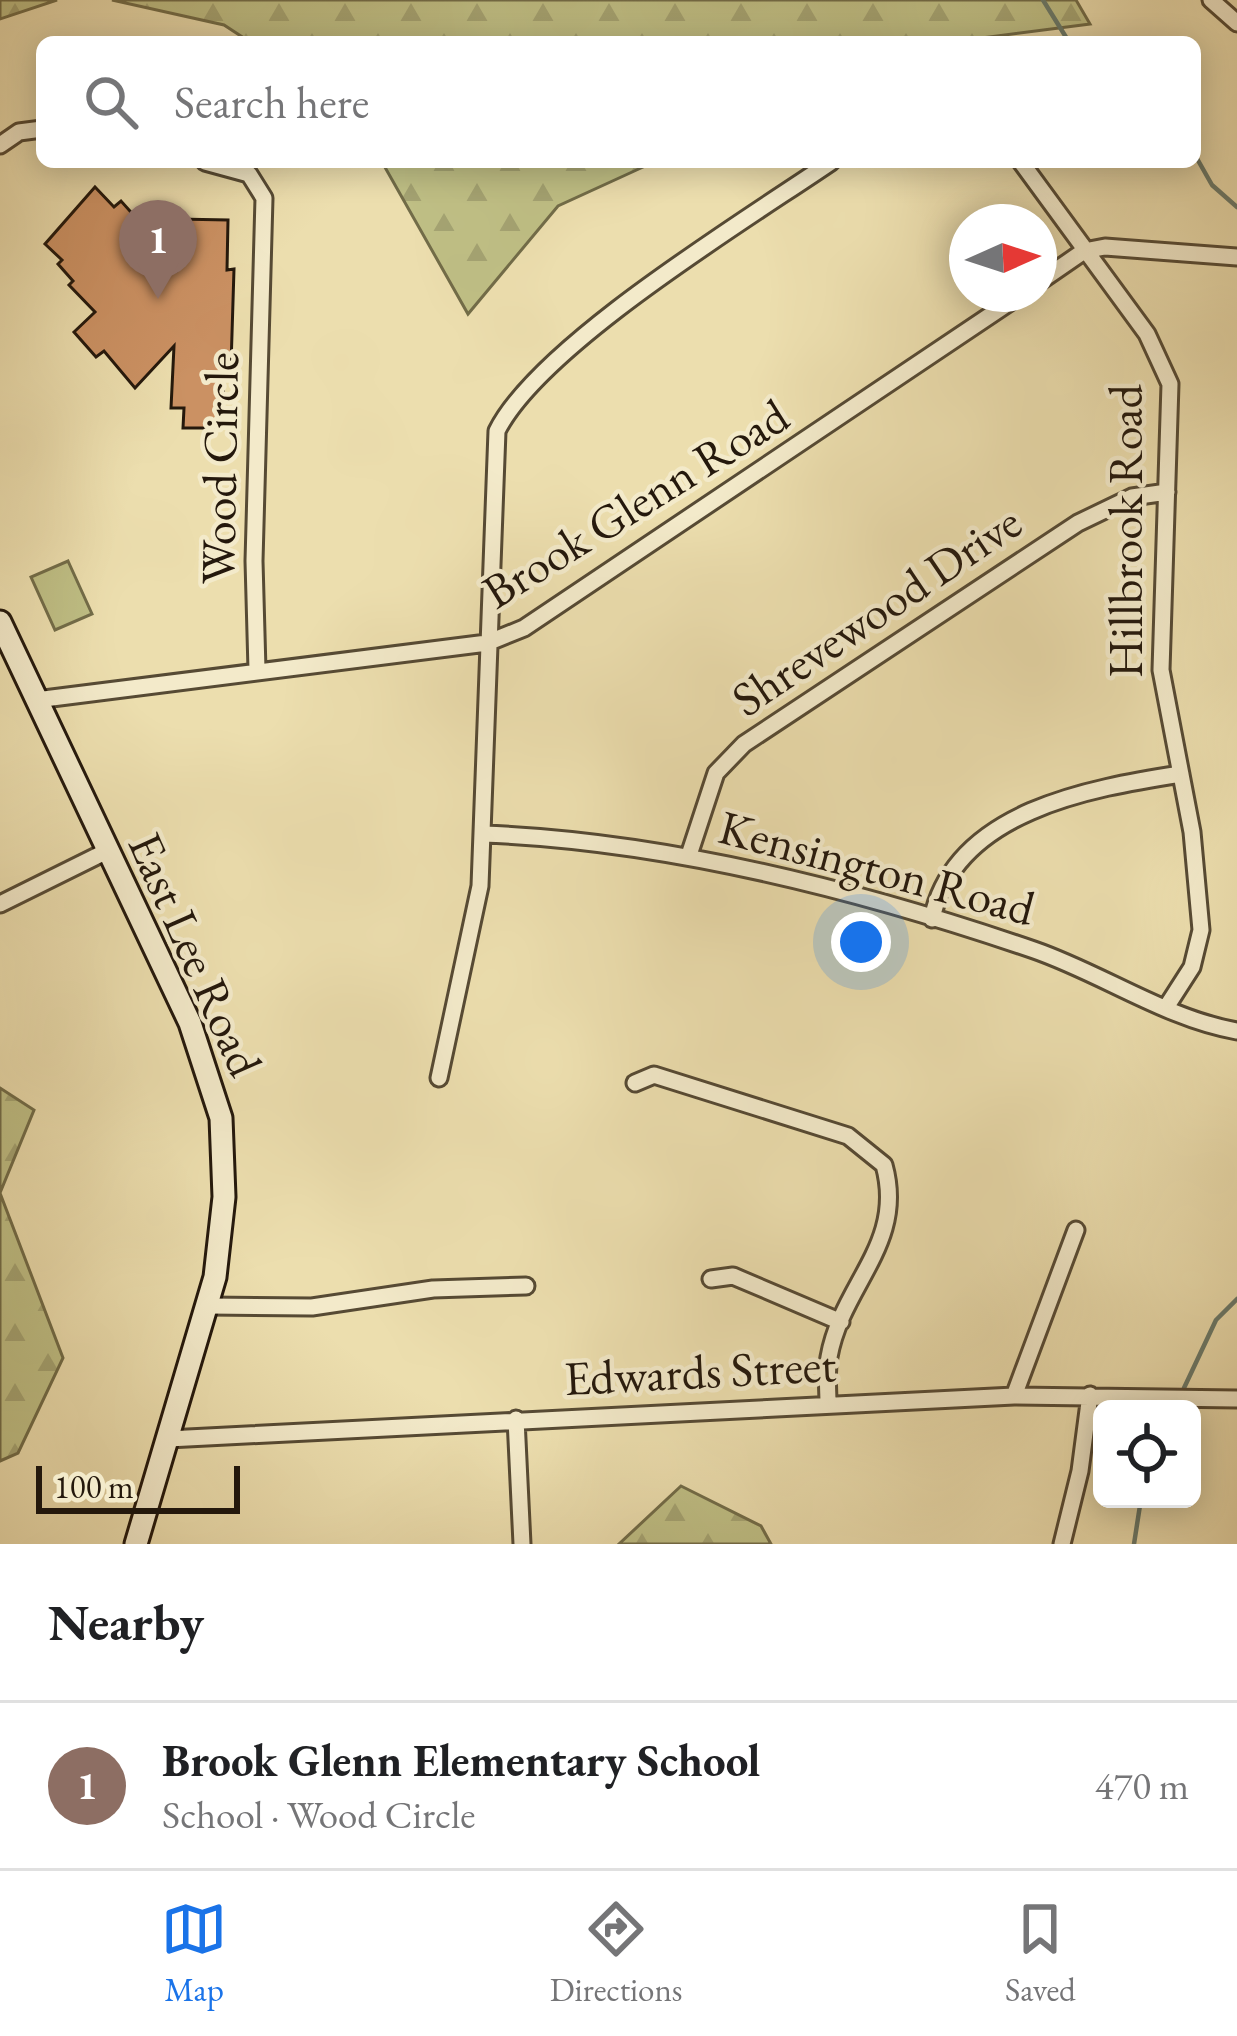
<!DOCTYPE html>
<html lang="en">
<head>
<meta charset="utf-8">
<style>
	body { margin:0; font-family:"EB Garamond",serif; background:#f6f6f6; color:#202124 }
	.controls { position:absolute; right:36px; bottom:36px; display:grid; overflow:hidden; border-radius:18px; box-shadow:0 6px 30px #0003 }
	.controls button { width:108px; height:108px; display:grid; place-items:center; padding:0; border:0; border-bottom:3px solid #e0e0e0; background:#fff; color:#202124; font:60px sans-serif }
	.compass { position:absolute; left:949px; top:204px; width:108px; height:108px; border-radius:50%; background:#fff; box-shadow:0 6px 30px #0003; rotate:87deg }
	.scale { position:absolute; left:36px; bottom:30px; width:204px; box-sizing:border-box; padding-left:12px; border:6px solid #24180c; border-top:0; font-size:33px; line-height:42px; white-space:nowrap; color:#24180c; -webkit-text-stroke:9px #f3eaca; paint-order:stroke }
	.you { position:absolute; left:861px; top:942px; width:42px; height:42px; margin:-30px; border:9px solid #fff; border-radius:50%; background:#1a73e8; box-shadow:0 0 0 18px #1a73e833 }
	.badge { display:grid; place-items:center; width:78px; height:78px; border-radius:50%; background:#1a73e8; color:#fff; font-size:39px; font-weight:700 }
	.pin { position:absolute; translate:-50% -99px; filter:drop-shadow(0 3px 6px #0008) }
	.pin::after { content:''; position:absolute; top:63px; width:42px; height:36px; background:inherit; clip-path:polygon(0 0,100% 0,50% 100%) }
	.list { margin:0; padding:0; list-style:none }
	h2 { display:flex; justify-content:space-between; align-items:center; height:156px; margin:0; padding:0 48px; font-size:51px }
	h2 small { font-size:39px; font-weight:400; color:#757577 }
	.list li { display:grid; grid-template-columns:78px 1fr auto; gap:36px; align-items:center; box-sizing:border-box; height:168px; padding:0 48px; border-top:3px solid #e0e0e0 }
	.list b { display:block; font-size:45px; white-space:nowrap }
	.list p { margin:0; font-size:39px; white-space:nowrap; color:#757577 }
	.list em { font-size:39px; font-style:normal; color:#757577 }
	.icon { flex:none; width:66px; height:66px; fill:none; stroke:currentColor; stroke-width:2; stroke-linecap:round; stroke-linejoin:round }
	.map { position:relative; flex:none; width:1237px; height:1544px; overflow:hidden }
	.search { position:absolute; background:#fff; box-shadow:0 6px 30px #0003; left:36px; right:36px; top:36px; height:132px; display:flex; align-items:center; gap:30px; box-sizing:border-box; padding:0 42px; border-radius:18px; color:#757577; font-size:45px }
	.sheet { height:324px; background:#fff }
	nav { display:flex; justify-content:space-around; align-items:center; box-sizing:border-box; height:168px; border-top:3px solid #e0e0e0; background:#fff; font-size:33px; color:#757577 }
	nav a { display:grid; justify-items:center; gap:6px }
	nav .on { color:#1a73e8 }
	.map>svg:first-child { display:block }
	.forest { fill:url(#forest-firs); stroke:#726c48; stroke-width:3 }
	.pitch { fill:#bfbf85; stroke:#726c48; stroke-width:3 }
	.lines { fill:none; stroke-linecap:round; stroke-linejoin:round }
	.stream { stroke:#6a7a6b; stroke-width:4.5 }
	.building { fill:#cb9163; stroke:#24180c; stroke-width:3 }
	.street-casing { stroke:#564a34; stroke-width:21 }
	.secondary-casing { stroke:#24180c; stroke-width:27 }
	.street { stroke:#f3eaca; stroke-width:15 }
	.secondary { stroke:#f3eaca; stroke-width:21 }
	.labels { text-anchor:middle; stroke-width:9; stroke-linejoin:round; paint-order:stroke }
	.street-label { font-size:48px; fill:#24180c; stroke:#f3eaca }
</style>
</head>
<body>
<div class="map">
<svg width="1237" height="1544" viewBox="0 0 1237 1544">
	<defs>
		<pattern id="forest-firs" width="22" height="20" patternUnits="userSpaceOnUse" patternTransform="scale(3)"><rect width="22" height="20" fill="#bfbf85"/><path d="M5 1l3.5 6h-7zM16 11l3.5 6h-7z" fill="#a4a372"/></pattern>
	</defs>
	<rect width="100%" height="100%" fill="#ecdeae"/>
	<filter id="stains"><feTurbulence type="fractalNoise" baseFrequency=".00167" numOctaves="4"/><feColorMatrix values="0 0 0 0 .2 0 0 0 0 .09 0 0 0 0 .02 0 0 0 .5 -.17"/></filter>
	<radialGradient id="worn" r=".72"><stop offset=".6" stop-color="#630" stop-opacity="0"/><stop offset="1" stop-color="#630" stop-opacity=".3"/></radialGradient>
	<path class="forest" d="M0,0H57L0,19Z
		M112,0H1076L1090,24L951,42H250L224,25Z
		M382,162H654L558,206L468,314Z
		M0,1088L34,1110L0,1193L63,1358L18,1453L0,1461Z
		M681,1486L761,1526L771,1544H619Z"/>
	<path class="pitch" d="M68,561L92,614L55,630L31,577Z"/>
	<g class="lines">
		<path class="stream" d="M1043,0L1069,42
			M1195,155L1212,185L1237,207
			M1184,1388L1216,1320L1237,1299
			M1134,1544L1141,1499"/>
	</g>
	<path class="building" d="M95,187L114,207L121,201L147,230L142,234L176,269L177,219L228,220L227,270L234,269L231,366H224L222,428H183L184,408H171L174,346L135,388L104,351L96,357L74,332L95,312L69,285L73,281L58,264L62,260L45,244Z"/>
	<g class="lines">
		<defs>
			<path id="street" d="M1211,0L1237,23
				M0,145L19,132L42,129
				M205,162L249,174L264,198L254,561L257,670
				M1021,162L1147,334L1170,384L1161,670L1192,832L1201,930L1192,967L1167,1006
				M1039,282L1084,251L1105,247L1237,257
				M36,700L487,643L524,628L1022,294
				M483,834C667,841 859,890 1034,950C1101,973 1167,1019 1237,1031
				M689,855L716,773L744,744L1078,523L1132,497L1167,492
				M0,904L107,851
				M932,919C954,811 1091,788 1181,774
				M439,1078L480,886L497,431C540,345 746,220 831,162
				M635,1083L654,1075L848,1136L884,1165C906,1244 842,1284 829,1357C826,1372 828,1389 828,1404
				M711,1279L733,1276L841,1322
				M208,1306L312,1307L433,1289L526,1286
				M1014,1396L1076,1230
				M516,1419L522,1544
				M168,1439L1014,1396L1237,1399
				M1062,1544L1080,1471L1090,1395"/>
			<path id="secondary" d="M0,622L190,1023L221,1118L224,1197L215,1277L136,1544"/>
		</defs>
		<use href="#street" class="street-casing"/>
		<use href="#secondary" class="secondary-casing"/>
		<use href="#street" class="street"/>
		<use href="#secondary" class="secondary"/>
	</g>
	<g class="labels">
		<g class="street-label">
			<text transform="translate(219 468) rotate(-89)" y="17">Wood Circle</text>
			<text transform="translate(635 503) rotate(-32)" y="17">Brook Glenn Road</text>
			<text transform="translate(1125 531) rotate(-90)" y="17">Hillbrook Road</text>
			<text transform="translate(876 610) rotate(-34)" y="17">Shrevewood Drive</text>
			<text transform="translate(877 867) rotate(15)" y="17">Kensington Road</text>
			<text transform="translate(196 954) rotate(66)" y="17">East Lee Road</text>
			<text transform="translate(700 1371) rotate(-3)" y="17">Edwards Street</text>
		</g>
	</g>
	<rect width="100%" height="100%" filter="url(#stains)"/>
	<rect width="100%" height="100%" fill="url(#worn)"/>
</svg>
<div class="controls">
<button><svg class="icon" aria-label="locate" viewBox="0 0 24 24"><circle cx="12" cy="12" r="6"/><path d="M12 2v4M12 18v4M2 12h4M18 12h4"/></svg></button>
</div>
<svg class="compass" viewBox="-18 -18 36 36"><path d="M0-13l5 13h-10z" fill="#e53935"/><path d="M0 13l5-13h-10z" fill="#757577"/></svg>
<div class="scale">100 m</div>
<div class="you"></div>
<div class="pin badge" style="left:158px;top:299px;background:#8d6e63">1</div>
<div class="search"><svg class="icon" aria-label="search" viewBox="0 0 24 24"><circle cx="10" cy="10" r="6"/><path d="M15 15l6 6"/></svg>Search here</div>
</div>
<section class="sheet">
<h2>Nearby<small></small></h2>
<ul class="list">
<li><span class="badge" style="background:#8d6e63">1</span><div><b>Brook Glenn Elementary School</b><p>School · Wood Circle</p></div><em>470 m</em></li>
</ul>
</section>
<nav>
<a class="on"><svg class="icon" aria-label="map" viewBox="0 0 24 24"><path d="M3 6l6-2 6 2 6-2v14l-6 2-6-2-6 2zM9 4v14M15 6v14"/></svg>Map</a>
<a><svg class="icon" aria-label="directions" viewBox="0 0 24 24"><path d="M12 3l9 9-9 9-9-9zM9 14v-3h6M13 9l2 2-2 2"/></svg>Directions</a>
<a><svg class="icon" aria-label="saved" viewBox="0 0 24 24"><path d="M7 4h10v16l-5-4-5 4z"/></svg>Saved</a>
</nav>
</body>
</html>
